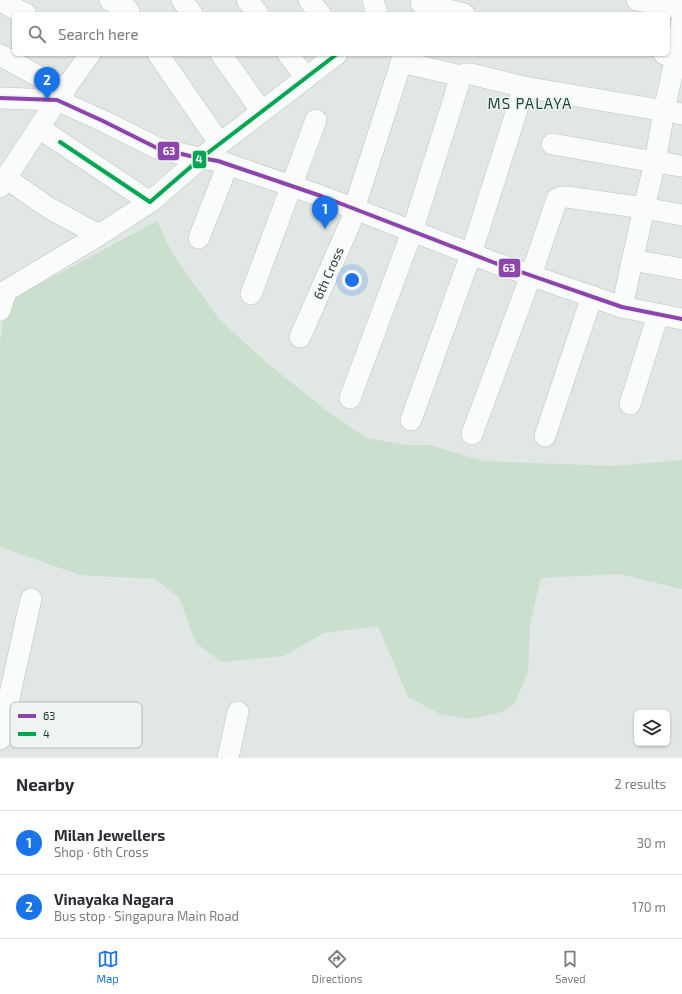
<!DOCTYPE html>
<html lang="en">
<head>
<meta charset="utf-8">
<style>
	body { margin:0; font-family:"Exo 2",sans-serif; background:#f2f2f3; color:#2b2b33 }
	.controls { position:absolute; right:12px; bottom:12px; display:grid; overflow:hidden; border-radius:6px; box-shadow:0 1px 3px #0004 }
	.controls button { width:36px; height:36px; display:grid; place-items:center; padding:0; border:0; border-bottom:1px solid #e1e1e2; background:#fff; color:#2b2b33; font:20px sans-serif }
	.you { position:absolute; left:352px; top:280px; width:14px; height:14px; margin:-10px; border:3px solid #fff; border-radius:50%; background:#1a73e8; box-shadow:0 0 0 6px #1a73e833 }
	.badge { display:grid; place-items:center; width:26px; height:26px; border-radius:50%; background:#1a73e8; color:#fff; font-size:13px; font-weight:700 }
	.pin { position:absolute; translate:-50% -33px; filter:drop-shadow(0 1px 2px #0008) }
	.pin::after { content:''; position:absolute; top:21px; width:14px; height:12px; background:inherit; clip-path:polygon(0 0,100% 0,50% 100%) }
	.list { margin:0; padding:0; list-style:none }
	h2 { display:flex; justify-content:space-between; align-items:center; height:52px; margin:0; padding:0 16px; font-size:17px }
	h2 small { font-size:13px; font-weight:400; color:#7c7c81 }
	.list li { display:grid; grid-template-columns:26px 1fr auto; gap:12px; align-items:center; box-sizing:border-box; height:64px; padding:0 16px; border-top:1px solid #e1e1e2 }
	.list b { display:block; font-size:15px; white-space:nowrap }
	.list p { margin:0; font-size:13px; white-space:nowrap; color:#7c7c81 }
	.list em { font-size:13px; font-style:normal; color:#7c7c81 }
	.icon { flex:none; width:22px; height:22px; fill:none; stroke:currentColor; stroke-width:2; stroke-linecap:round; stroke-linejoin:round }
	.map { position:relative; flex:none; width:682px; height:758px; overflow:hidden }
	.search { position:absolute; background:#fff; box-shadow:0 1px 3px #0004; left:12px; right:12px; top:12px; height:44px; display:flex; align-items:center; gap:10px; box-sizing:border-box; padding:0 14px; border-radius:6px; color:#7c7c81; font-size:15px }
	.sheet { height:180px; background:#fff }
	nav { display:flex; justify-content:space-around; align-items:center; box-sizing:border-box; height:56px; border-top:1px solid #e1e1e2; background:#fff; font-size:11px; color:#7c7c81 }
	nav a { display:grid; justify-items:center; gap:2px }
	nav .on { color:#1a73e8 }
	.map>svg:first-child { display:block }
	.green { fill:#cbdfcf }
	.lines { fill:none; stroke-linecap:round; stroke-linejoin:round }
	.minor-casing { stroke:#bec3c1; stroke-width:22 }
	.minor { stroke:#fafbfb; stroke-width:21 }
	.bus-1-casing { stroke:#eff6f2; stroke-width:7 }
	.bus-2-casing { stroke:#eff6f2; stroke-width:7 }
	.bus-1 { stroke:#8e44ad; stroke-width:4 }
	.bus-2 { stroke:#00a651; stroke-width:4 }
	.labels { text-anchor:middle; stroke-width:3; stroke-linejoin:round; paint-order:stroke }
	.street-label { font-size:13px; fill:#21382f; stroke:#eff6f2 }
	.quarter-label { font-size:15px; letter-spacing:1px; fill:#1f483a; stroke:#eff6f2 }
	.key { fill:#eff6f2; stroke:#b1bdb8; stroke-width:1 }
	.key-label { font-size:11px; fill:#21382f }
	.line-badge { stroke:#eff6f2; stroke-width:1.5 }
	.badge-label { font-size:11px; text-anchor:middle; font-weight:bold; fill:#fff }
</style>
</head>
<body>
<div class="map">
<svg width="682" height="758" viewBox="0 0 682 758">
	<rect width="100%" height="100%" fill="#e1e7e4"/>
	<path class="green" d="M157,221L172,253L219,319L267,363L327,411L366,438L406,445H430L483,461L612,466L682,460V589L619,574L541,578L530,625L528,672L515,703L502,712L470,719L440,714L408,697L378,626L324,633L284,656L221,662L196,643L179,598L155,579L80,575L0,547V342L6,302Z"/>
	<g class="lines">
		<defs>
			<g id="minor">
				<path d="M110,0L128,10L130,14"/>
				<path d="M182,0L192,14"/>
				<path d="M247,0L258,14"/>
				<path d="M309,0L320,14"/>
				<path d="M373,0L377,14"/>
				<path d="M637,0L682,9"/>
				<path d="M0,1L26,14"/>
				<path d="M421,3L464,14"/>
				<path d="M158,54L220,144"/>
				<path d="M221,54L262,112"/>
				<path d="M288,54L306,78"/>
				<path d="M664,54L676,56L682,20"/>
				<path d="M0,55L49,82L65,90"/>
				<path d="M682,57L676,56L664,111L655,162L682,166"/>
				<path d="M401,62L461,76"/>
				<path d="M0,98L57,100L103,121L157,148L190,156L218,161L321,196L495,263L622,307L682,319"/>
				<path d="M39,128L150,202L201,158L337,54"/>
				<path d="M552,144L655,162L644,208L622,307"/>
				<path d="M6,178L49,208L99,235"/>
				<path d="M0,187L57,100L90,54"/>
				<path d="M354,209L404,54"/>
				<path d="M199,238L228,164"/>
				<path d="M632,260L682,269"/>
				<path d="M251,294L316,120"/>
				<path d="M0,310L6,291L99,235L150,202"/>
				<path id="s1" d="M300,337L356,210"/>
				<path d="M350,398L412,232L461,76L465,74H471L524,87"/>
				<path d="M630,404L658,315"/>
				<path d="M411,420L471,254L508,138L524,87L682,114"/>
				<path d="M472,434L531,275L557,199L562,197H567L644,208L682,215"/>
				<path d="M545,436L592,296"/>
				<path d="M0,739L31,599"/>
				<path d="M228,758L238,712"/>
			</g>
		</defs>
		<use href="#minor" class="minor-casing"/>
		<use href="#minor" class="minor"/>
		<defs>
			<path id="bus-1" d="M0,98L57,100L103,121L157,148L190,156L218,161L321,196L495,263L622,307L682,319"/>
			<path id="bus-2" d="M60,142L150,202L201,158L337,54"/>
		</defs>
		<use href="#bus-1" class="bus-1-casing"/>
		<use href="#bus-2" class="bus-2-casing"/>
		<use href="#bus-1" class="bus-1"/>
		<use href="#bus-2" class="bus-2"/>
	</g>
	<g class="labels">
		<g class="street-label">
			<text dy="5" stroke="none"><textPath href="#s1" startOffset="70">6th Cross</textPath></text>
		</g>
		<g class="quarter-label">
			<text x="530" y="109">MS PALAYA</text>
		</g>
	</g>
	<rect x="10" y="702" width="132" height="46" rx="6" class="key"/>
	<rect x="18" y="714" width="18" height="4" fill="#8e44ad"/>
	<rect x="18" y="732" width="18" height="4" fill="#00a651"/>
	<g class="key-label">
		<text x="43" y="720">63</text>
		<text x="43" y="738">4</text>
	</g>
	<g class="line-badge">
		<rect x="157" y="141" width="23" height="20" rx="4" fill="#8e44ad"/>
		<rect x="192" y="150" width="15" height="19" rx="4" fill="#00a651"/>
		<rect x="498" y="258" width="23" height="20" rx="4" fill="#8e44ad"/>
	</g>
	<g class="badge-label">
		<text x="169" y="155">63</text>
		<text x="199" y="163">4</text>
		<text x="509" y="272">63</text>
	</g>
</svg>
<div class="controls">
<button><svg class="icon" aria-label="layers" viewBox="0 0 24 24"><path d="M12 4l9 5-9 5-9-5zM3 14l9 5 9-5"/></svg></button>
</div>
<div class="you"></div>
<div class="pin badge" style="left:325px;top:229px">1</div>
<div class="pin badge" style="left:47px;top:100px">2</div>
<div class="search"><svg class="icon" aria-label="search" viewBox="0 0 24 24"><circle cx="10" cy="10" r="6"/><path d="M15 15l6 6"/></svg>Search here</div>
</div>
<section class="sheet">
<h2>Nearby<small>2 results</small></h2>
<ul class="list">
<li><span class="badge">1</span><div><b>Milan Jewellers</b><p>Shop · 6th Cross</p></div><em>30 m</em></li>
<li><span class="badge">2</span><div><b>Vinayaka Nagara</b><p>Bus stop · Singapura Main Road</p></div><em>170 m</em></li>
</ul>
</section>
<nav>
<a class="on"><svg class="icon" aria-label="map" viewBox="0 0 24 24"><path d="M3 6l6-2 6 2 6-2v14l-6 2-6-2-6 2zM9 4v14M15 6v14"/></svg>Map</a>
<a><svg class="icon" aria-label="directions" viewBox="0 0 24 24"><path d="M12 3l9 9-9 9-9-9zM9 14v-3h6M13 9l2 2-2 2"/></svg>Directions</a>
<a><svg class="icon" aria-label="saved" viewBox="0 0 24 24"><path d="M7 4h10v16l-5-4-5 4z"/></svg>Saved</a>
</nav>
</body>
</html>
